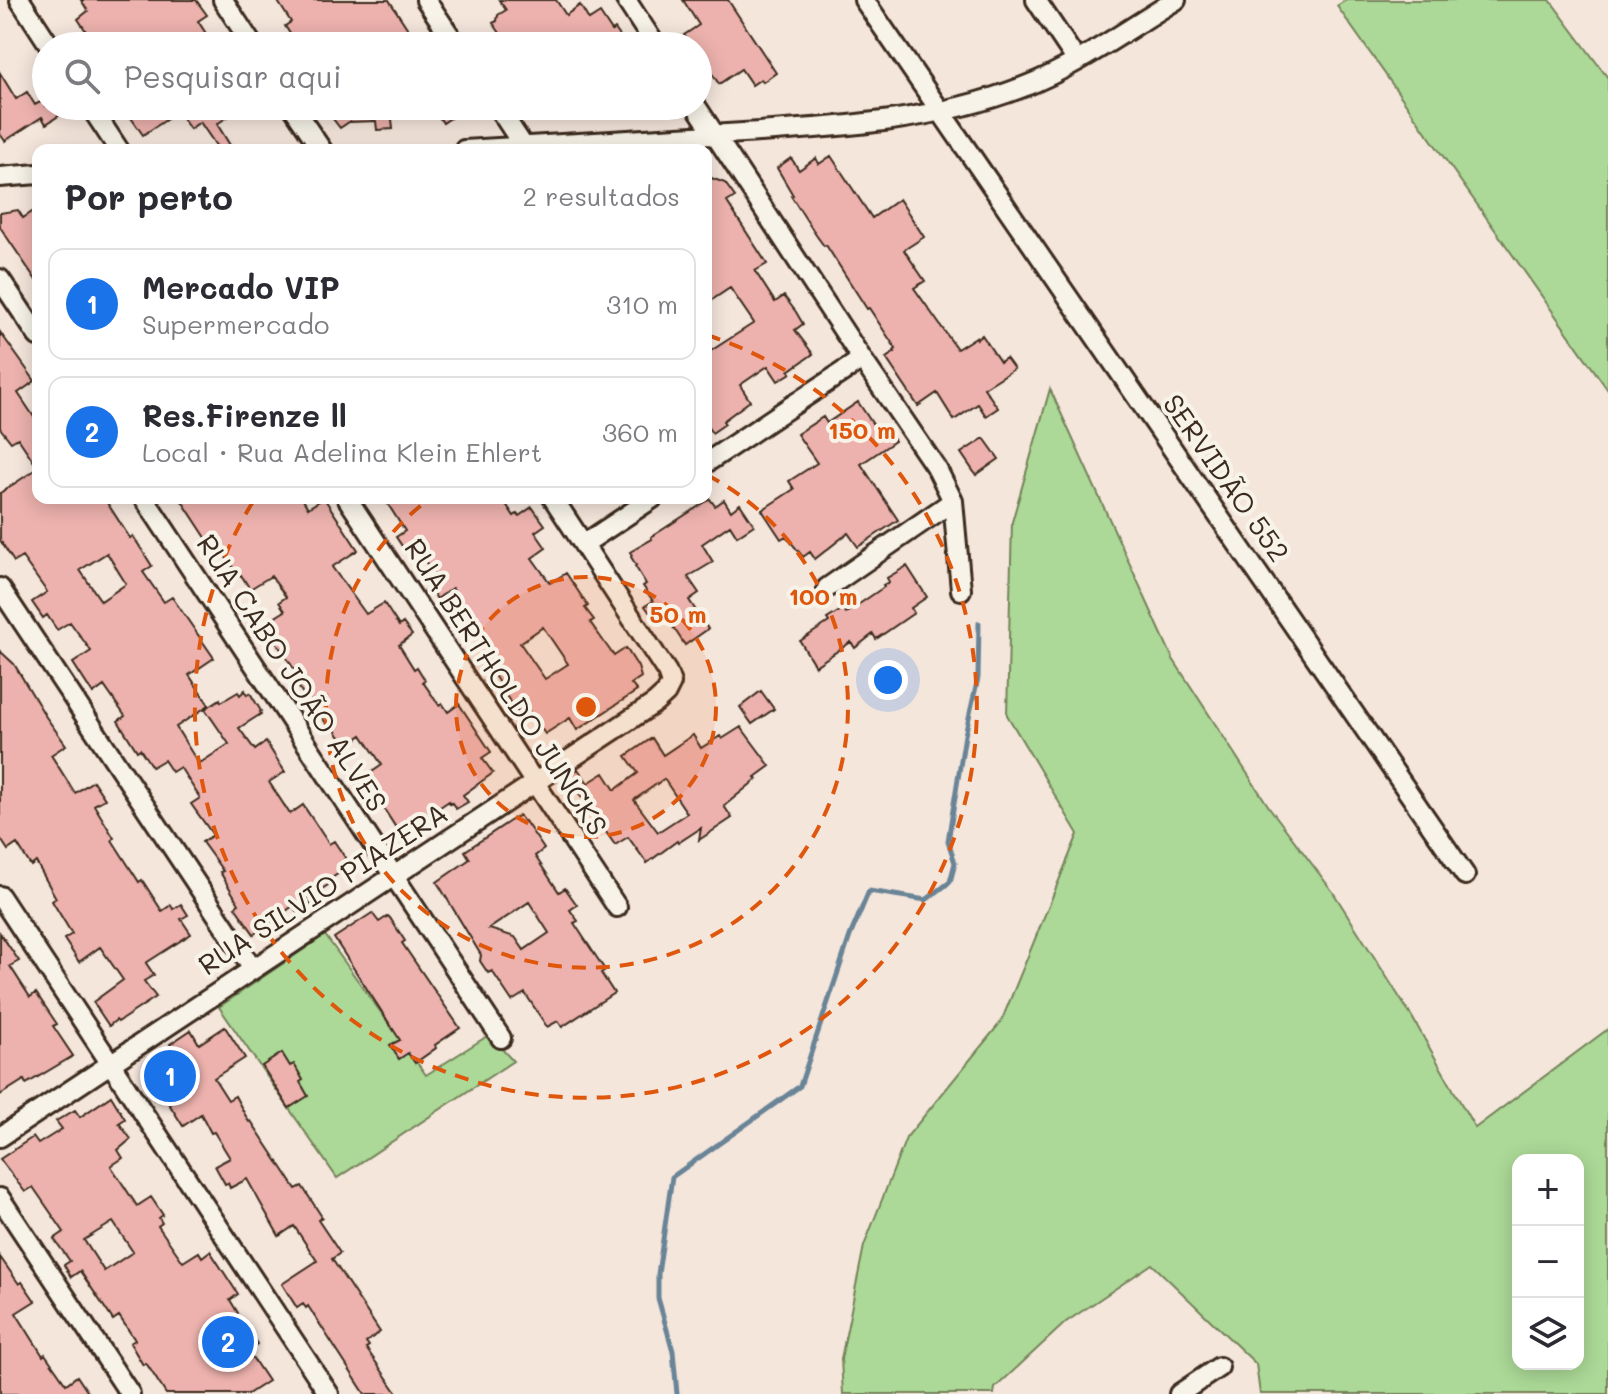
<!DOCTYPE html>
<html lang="pt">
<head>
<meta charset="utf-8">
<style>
	body { margin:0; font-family:Mali,sans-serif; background:#f2f2f3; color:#2b2b33 }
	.controls { position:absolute; right:24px; bottom:24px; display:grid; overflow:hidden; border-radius:16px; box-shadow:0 4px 20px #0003 }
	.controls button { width:72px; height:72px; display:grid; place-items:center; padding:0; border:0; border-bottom:2px solid #e1e1e2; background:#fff; color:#2b2b33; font:40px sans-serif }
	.you { position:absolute; left:888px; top:680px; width:28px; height:28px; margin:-20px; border:6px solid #fff; border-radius:50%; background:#1a73e8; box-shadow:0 0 0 12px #1a73e833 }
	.badge { display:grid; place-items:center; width:52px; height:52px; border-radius:50%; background:#1a73e8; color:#fff; font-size:26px; font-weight:700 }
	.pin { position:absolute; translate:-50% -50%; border:4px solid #fff; box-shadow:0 2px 8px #0006 }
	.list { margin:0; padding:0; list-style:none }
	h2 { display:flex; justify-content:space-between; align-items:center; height:104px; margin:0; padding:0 32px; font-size:34px }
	h2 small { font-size:26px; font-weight:400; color:#7c7c81 }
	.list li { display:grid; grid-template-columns:52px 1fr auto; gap:24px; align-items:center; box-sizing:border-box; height:112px; margin:0 16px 16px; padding:0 16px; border:2px solid #e1e1e2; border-radius:16px }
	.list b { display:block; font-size:30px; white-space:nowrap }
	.list p { margin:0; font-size:26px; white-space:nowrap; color:#7c7c81 }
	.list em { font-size:26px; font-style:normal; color:#7c7c81 }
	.icon { flex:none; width:44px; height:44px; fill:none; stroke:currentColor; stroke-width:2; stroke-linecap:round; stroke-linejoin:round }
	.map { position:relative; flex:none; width:1608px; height:1394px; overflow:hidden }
	.search { position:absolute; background:#fff; box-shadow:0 4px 20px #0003; left:32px; top:32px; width:680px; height:88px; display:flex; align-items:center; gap:20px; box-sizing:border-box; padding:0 28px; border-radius:44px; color:#7c7c81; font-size:30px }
	.panel { position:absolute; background:#fff; box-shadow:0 4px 20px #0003; left:32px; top:144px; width:680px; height:360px; border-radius:16px }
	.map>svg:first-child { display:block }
	.green { fill:#acd997; stroke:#74825a; stroke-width:2; fill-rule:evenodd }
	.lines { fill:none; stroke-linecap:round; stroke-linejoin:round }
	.stream { stroke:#698496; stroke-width:5 }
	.building { fill:#edb2ad; stroke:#3b2a1e; stroke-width:2; fill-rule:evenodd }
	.minor-casing { stroke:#3b2a1e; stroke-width:24 }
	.minor { stroke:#f7f3e8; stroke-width:18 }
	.ring { fill:none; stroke:#df570d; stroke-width:4; stroke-dasharray:14 10 }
	.labels { text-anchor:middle; stroke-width:8; stroke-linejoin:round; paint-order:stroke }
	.street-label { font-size:28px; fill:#3b2a1e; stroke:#f7f3e8 }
	.centre { fill:#df570d; stroke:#f7f3e8; stroke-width:4 }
	.ring-label { font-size:24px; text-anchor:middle; font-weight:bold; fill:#df570d; stroke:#f7f3e8; stroke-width:8; stroke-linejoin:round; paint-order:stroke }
</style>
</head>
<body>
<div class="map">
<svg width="1608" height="1394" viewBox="0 0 1608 1394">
	<rect width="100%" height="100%" fill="#f5e6dc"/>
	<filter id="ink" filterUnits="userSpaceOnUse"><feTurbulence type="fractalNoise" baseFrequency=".0125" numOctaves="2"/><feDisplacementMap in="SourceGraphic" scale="16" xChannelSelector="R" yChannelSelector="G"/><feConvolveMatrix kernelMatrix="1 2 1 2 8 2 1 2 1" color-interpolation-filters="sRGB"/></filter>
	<g filter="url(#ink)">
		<path class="green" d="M1346,0H1550L1608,78V390L1337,6Z
			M1050,389L1173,659L1269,807L1333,892L1412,1017L1475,1128L1608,1029V1394H1260L1256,1364L1152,1264L1066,1322L995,1388L994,1394H843L841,1359L864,1246L906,1138L1001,1022L1078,834L1007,715L1012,522ZM1578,1160V1364H1518V1160Z
			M325,935L426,1075L489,1035L513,1061L337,1178L219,1007Z"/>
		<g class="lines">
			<path class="stream" d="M677,1394L673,1351L658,1298V1274L672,1177L800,1086L850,936L869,891L926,900L950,882L955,863L948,841L965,735L978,678L979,623"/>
		</g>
		<path class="building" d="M81,0H196L207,15L198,21L214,46H172L168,41L160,46H96L78,19L88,11Z
			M277,0H389L419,46H298L285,26L291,22Z
			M499,0H556L566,15L580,5L589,20L600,13L612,31L615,29L627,46H509L493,23L497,21L498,15L506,10Z
			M683,0H728L776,73L763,82L761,79L752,85L741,69L719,84L698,53V46H691L684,35L699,25Z
			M0,73L16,99L27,92L35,105L46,99V106H74L46,124L42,117L5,141L0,134Z
			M136,106H244L217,124L233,150H219L200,122L190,129L178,112L143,135L127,112Z
			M323,106H413L392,119L393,129L377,130L376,121L349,122L340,128Z
			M432,106H468L443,123Z
			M831,156L872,218L899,199L924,237L904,250L925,281L914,288L957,349L976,337L977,339L982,335L1000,362L1006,358L1014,369L984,388L998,408L986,416L978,404L954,420L937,393L918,406L886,358L895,352L894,351L896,349L869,308L867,309L826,245L824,246L816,235L791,196L793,195L777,168L791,158L799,170L816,158L819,164Z
			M706,176L725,183L735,197L727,202L767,264L755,271L775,302L784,296L796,312L803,324L795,330L813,354L789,371L791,373L778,381L768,366L740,385L750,401L723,421L725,424L712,433L706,425V354L754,323L730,288L706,304Z
			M38,208V283L0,227V213L18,210L23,218Z
			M0,332L35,381L18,393L38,423V498H104L130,538L133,536L152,566L143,572L164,602L172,597L214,658L189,675L209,705L176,727L195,758L200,763L229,744L205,709L220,699L221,702L238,692L240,695L245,690L247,695L250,693L261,711L260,712L261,714L239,728L255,750L266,742L285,772L269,782L290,814L303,805L329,844L334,841L346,859L344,860L349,866L332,878L334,881L307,899L311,906L298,914L293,906L254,934L235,907L239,904L220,872L223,871L202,842L213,835L191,804L200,798L180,767L172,772L164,760L152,767L140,749L137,751L118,721L125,716L104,686L93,694L73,663L91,651L70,622L57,630L47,615L43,618L32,602L47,592L22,557L14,562L0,540V493L38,468L18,438L11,442L0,428ZM107,553L126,584L101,601L80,570Z
			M858,402L880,435L888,430L895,441L861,464L898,520L858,547L848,533L815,559L810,552L803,557L786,536L781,539L762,510L794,489L789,481L817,463L797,434L823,417L827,423Z
			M984,438L999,459L976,475L961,453Z
			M180,498H302L308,508L324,498L358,550L332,567L366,614L384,603L399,626L403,623L412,635L399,645L414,669L417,667L425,680L423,682L439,705L442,703L448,712L459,704L491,752L482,758L493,773L463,795L468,802L456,809L452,803L450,804L449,801L400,834L382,806L375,811L356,783L382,765L362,735L346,746L331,724L328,726L310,700L308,701L299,688L304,684L274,639L271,642L261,626L285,611L279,602L286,597L271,576L250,589L241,575L239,576L223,553L218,556Z
			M384,498H502L514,516L517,514L519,516L532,507L545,525L535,532L546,548L532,558L550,583L566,573L588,606L585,608L594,620L590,622L614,656L626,648L638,667L641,677L631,684L637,691L577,730L570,718L545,734L529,711L521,717L500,687L501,686L482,657L491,651L470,619L472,618L452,588L437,599L428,585L437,579L415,546L406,552L396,537L405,531ZM543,627L568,664L545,679L520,643Z
			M710,499L715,506L724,500L731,511L740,504L754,525L737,536L730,525L702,544L713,562L688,577L699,593L689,600L708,629L685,645L665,615L656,621L645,606L653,601L643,586L646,584L635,566L636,565L631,557L632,555L630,552L652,539L651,537Z
			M907,566L927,597L911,608L914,613L876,639L873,634L855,648L851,642L815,666L800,641L829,622L827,619L843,609L846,613L884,587L883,585L889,582L887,578Z
			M0,651L14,664L46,717L66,745L51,755L75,793L93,781L105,799L94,805L114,838L112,840L139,882L142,880L162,911L171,905L173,909L181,904L188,915L181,919L191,934L146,963L154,975L144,981L156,997L118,1022L116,1020L109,1026L93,1002L123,980L100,947L79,962L64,939L72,934L52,901L56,898L36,862L31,866L17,844L8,850L0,838Z
			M761,691L774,709L752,724L740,707Z
			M741,727L770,766L755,777L757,779L724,806L732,818L699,840L701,828L678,843L677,841L647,863L628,837L615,845L567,776L578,769L588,783L604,773L615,790L638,773L626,756L652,738L663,755L693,735L701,748L720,736L722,739ZM664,779L687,813L658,832L634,800Z
			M519,815L524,822L525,821L544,849L535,856L559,892L565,888L577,905L570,910L578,921L574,923L605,970L601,973L614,993L562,1027L558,1021L547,1027L525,993L512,1001L492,971L488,973L480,961L481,955L437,882L470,859L465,851ZM529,902L549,933L524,950L515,937L489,929Z
			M372,913L379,922L388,916L390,918L405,941L402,943L460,1028L435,1045L436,1048L415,1063L408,1053L399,1059L390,1045L400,1040L334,938Z
			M0,933L19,961L10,966L30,997L36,993L57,1024L53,1026L73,1056L26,1084L24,1080L0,1095Z
			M225,1027L245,1058L214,1078L228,1100L235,1096L249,1122L251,1121L296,1189L302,1186L322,1217L318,1220L340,1253L332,1259L380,1332L366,1342L369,1346L366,1348L398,1394H365L308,1306L306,1308L303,1304L297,1308L282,1284L317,1261L294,1226L279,1236L247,1179L230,1188L228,1183L225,1184L215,1166L230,1158L214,1132L211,1133L201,1114L183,1126L166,1099L165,1100L161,1095L154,1099L145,1086L152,1081L147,1072L151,1069L150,1067L174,1050L170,1044L191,1030L199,1044Z
			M282,1053L290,1066L294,1064L303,1080L300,1082L308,1096L289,1108L262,1066Z
			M111,1096L125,1119L119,1123L131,1139L118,1150L123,1158L111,1166L137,1206L151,1197L163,1215L159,1218L162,1223L158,1226L183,1262L199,1252L202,1257L210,1251L238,1294L230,1300L238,1313L237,1314L257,1344L248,1351L268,1381L248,1394H166L146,1363L143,1365L130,1343L135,1340L119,1316L113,1320L80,1271L71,1277L64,1265L70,1261L54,1239L64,1232L33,1187L25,1192L0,1159L33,1137L38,1144L62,1129L56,1121L75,1110L80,1117ZM113,1222L133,1252L104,1271L84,1240Z
			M0,1257L19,1284L22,1282L35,1301L16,1313L43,1356L45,1354L66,1384L77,1376L89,1394H0Z"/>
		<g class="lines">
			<defs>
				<path id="minor" d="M20,0L50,46
					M223,0L253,46
					M426,0L457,46
					M626,0L656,46
					M864,0L1465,875
					M1036,0L1077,61
					M90,106L119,150
					M292,106L322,150
					M497,106L526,150
					M696,106L862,359L937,469L953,501L961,590
					M464,150C557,144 650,139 743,133C838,127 933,122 1023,87C1078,66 1126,30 1176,0
					M0,177L38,174
					M0,279L38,336
					M706,463L862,359
					M144,498L501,1038
					M347,498L617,907
					M584,544L653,498
					M0,588L253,969
					M827,588L953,501
					M0,896L329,1394
					M0,1137L655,703L666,693L671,683L667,672L553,498
					M0,1198L130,1394
					M1179,1394L1219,1367"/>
			</defs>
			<use href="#minor" class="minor-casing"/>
			<use href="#minor" class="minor"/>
		</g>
	</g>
	<circle cx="586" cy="707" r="130" fill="#df570d" fill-opacity=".12"/>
	<g class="ring">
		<circle cx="586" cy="707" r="130"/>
		<path d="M707 475A261 261 0 1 1 429 499"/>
		<path d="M707 335A391 391 0 1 1 254 500"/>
	</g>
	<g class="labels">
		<g class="street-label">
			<text transform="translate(1226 478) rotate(55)" y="10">SERVIDÃO 552</text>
			<text transform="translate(292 673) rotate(57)" y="10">RUA CABO JOÃO ALVES</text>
			<text transform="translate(506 687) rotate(57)" y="10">RUA BERTHOLDO JUNCKS</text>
			<text transform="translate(323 889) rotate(-33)" y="10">RUA SILVIO PIAZERA</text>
		</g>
	</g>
	<circle cx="586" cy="707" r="12" class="centre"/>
	<g class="ring-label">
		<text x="862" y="439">150 m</text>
		<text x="823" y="605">100 m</text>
		<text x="678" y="623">50 m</text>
	</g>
</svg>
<div class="controls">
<button>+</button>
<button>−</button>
<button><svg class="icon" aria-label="layers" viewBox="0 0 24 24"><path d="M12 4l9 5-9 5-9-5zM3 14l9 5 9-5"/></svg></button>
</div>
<div class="you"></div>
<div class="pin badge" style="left:170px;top:1076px">1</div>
<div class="pin badge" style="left:228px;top:1342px">2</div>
<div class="search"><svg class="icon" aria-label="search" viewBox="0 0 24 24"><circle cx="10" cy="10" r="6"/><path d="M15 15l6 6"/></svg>Pesquisar aqui</div>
<section class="panel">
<h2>Por perto<small>2 resultados</small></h2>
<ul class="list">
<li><span class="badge">1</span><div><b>Mercado VIP</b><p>Supermercado</p></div><em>310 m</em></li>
<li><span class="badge">2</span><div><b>Res.Firenze ll</b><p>Local · Rua Adelina Klein Ehlert</p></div><em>360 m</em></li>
</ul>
</section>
</div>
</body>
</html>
